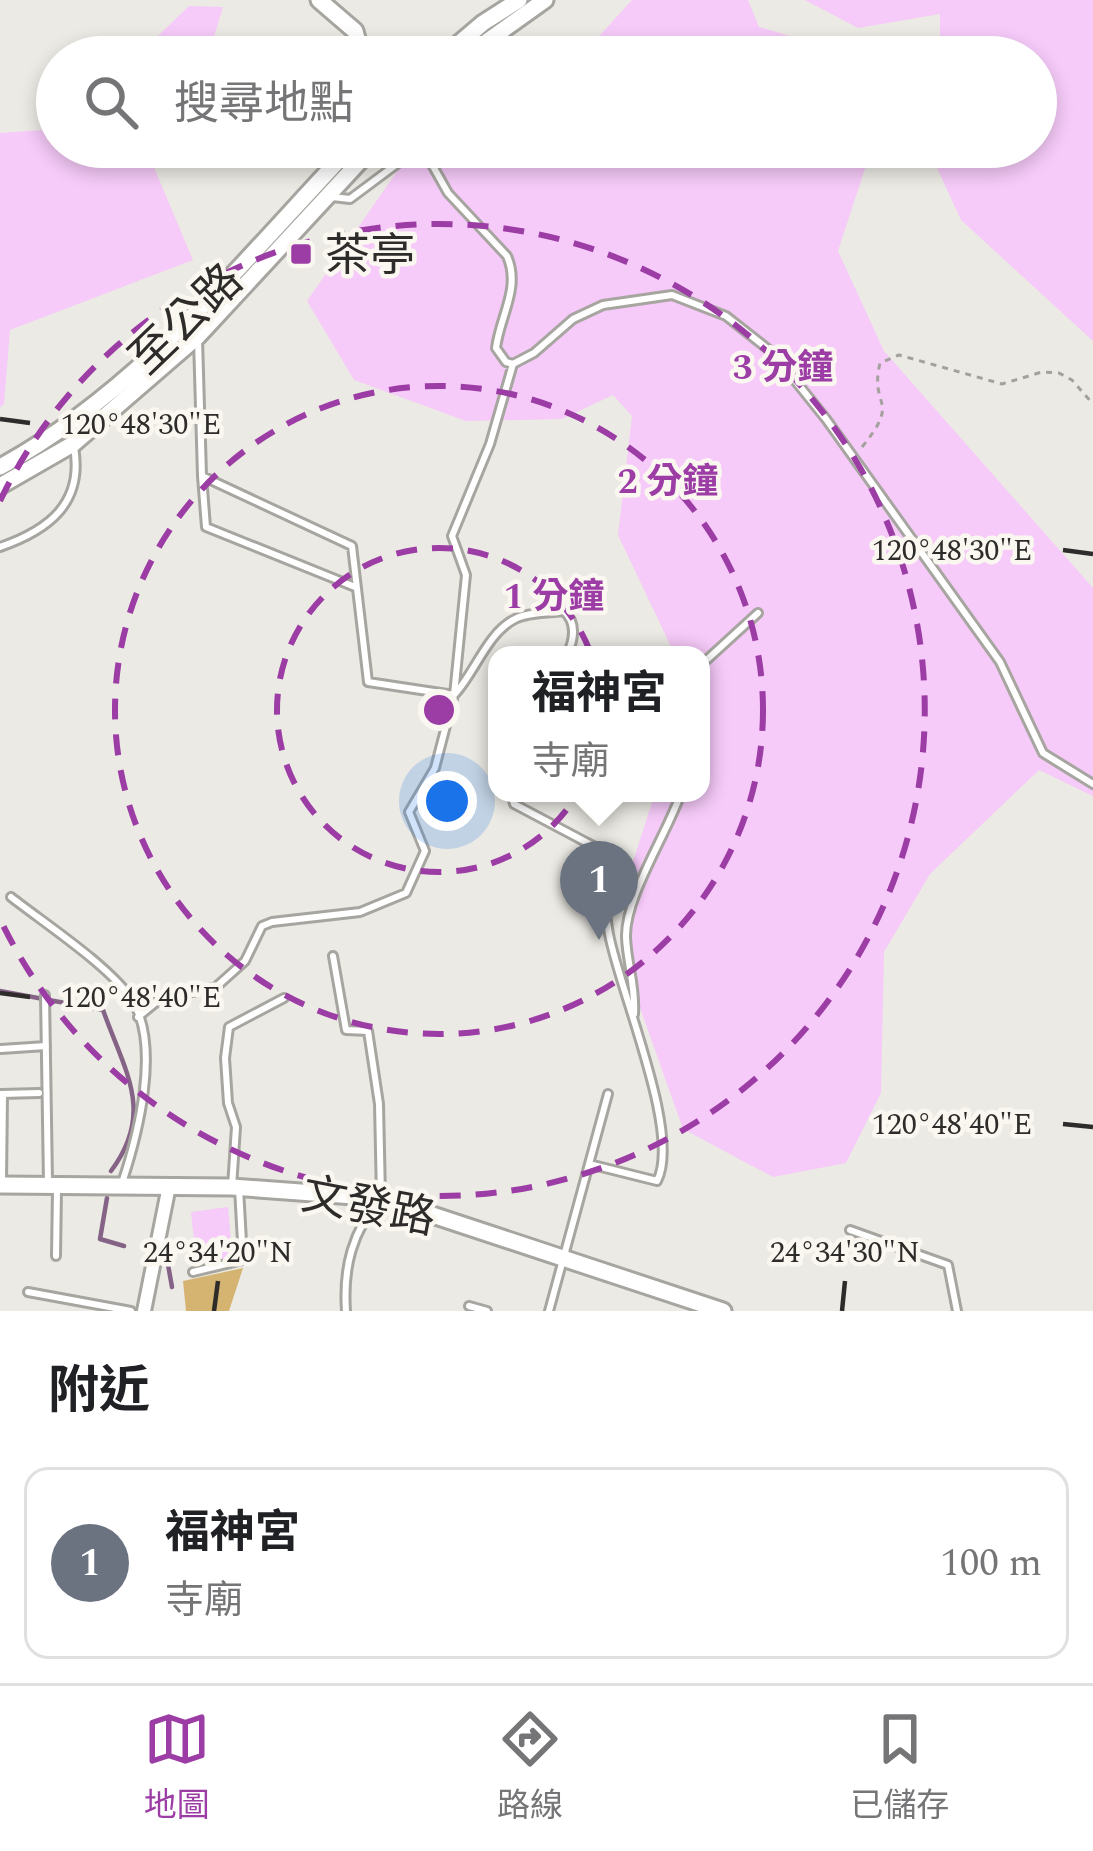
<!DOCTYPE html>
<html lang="zh-TW">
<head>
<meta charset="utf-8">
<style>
	body { margin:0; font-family:Spectral,"Noto Sans TC",serif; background:#f6f6f6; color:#202124 }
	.you { position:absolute; left:447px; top:801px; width:42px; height:42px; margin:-30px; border:9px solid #fff; border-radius:50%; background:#1a73e8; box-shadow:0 0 0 18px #1a73e833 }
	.badge { display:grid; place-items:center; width:78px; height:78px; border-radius:50%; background:#9c3ca5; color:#fff; font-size:39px; font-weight:700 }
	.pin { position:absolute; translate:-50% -99px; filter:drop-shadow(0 3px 6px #0008) }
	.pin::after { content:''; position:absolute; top:63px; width:42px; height:36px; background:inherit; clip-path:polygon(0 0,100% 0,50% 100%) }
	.popup { position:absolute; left:488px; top:646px; width:222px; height:156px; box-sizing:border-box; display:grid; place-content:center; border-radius:24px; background:#fff; filter:drop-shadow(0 3px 9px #0005); font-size:39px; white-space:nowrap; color:#757577 }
	.popup b { font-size:45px; color:#202124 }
	.popup::after { content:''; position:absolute; left:50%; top:100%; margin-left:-24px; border:24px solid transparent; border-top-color:#fff }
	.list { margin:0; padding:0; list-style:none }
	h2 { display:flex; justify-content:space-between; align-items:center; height:156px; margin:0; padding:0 48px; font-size:51px }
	h2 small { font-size:39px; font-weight:400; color:#757577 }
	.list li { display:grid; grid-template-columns:78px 1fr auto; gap:36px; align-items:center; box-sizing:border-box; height:192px; margin:0 24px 24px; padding:0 24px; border:3px solid #e0e0e0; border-radius:24px }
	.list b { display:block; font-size:45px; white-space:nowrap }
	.list p { margin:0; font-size:39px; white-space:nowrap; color:#757577 }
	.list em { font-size:39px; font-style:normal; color:#757577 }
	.icon { flex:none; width:66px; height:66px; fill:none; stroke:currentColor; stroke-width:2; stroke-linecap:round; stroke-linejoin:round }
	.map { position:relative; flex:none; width:1093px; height:1311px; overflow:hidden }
	.search { position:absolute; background:#fff; box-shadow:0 6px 18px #0003; left:36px; right:36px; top:36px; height:132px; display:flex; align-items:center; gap:30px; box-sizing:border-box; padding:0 42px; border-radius:66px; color:#757577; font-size:45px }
	.sheet { height:372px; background:#fff }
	nav { display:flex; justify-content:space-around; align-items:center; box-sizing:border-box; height:168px; border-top:3px solid #e0e0e0; background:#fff; font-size:33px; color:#757577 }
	nav a { display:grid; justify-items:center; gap:6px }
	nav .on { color:#9c3ca5 }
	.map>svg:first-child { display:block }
	.green { fill:#f6caf9 }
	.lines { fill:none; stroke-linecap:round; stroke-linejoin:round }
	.stream { stroke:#856387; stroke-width:4.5 }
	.building { fill:#d5b471 }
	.service-casing { stroke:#a7a59f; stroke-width:12 }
	.minor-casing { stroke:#a7a59f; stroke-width:18 }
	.tertiary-casing { stroke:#a7a59f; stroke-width:21 }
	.path { stroke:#a3a19d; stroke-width:3; stroke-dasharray:6 6; stroke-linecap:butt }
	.service { stroke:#fff; stroke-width:6 }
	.minor { stroke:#fff; stroke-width:12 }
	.tertiary { stroke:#fff; stroke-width:15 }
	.ticks { fill:none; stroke:#2d2c2a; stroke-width:4.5 }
	.ring { fill:none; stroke:#9c3ca5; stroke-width:6; stroke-dasharray:21 15 }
	.poi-dot { fill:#9c3ca5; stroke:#faf7f1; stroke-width:4.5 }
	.labels { text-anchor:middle; stroke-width:9; stroke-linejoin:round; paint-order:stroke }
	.poi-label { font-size:45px; fill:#2d2c2a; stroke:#faf7f1; text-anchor:start }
	.street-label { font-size:45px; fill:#2d2c2a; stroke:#faf7f1 }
	.ticks-label { font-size:30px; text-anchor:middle; fill:#2d2c2a; stroke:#faf7f1; stroke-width:9; stroke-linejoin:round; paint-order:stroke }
	.centre { fill:#9c3ca5; stroke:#faf7f1; stroke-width:6 }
	.ring-label { font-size:36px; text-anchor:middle; font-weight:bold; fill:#9c3ca5; stroke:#faf7f1; stroke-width:9; stroke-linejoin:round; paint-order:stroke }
</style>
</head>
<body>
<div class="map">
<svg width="1093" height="1311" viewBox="0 0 1093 1311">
	<rect width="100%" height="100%" fill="#eceae4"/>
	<path class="green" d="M632,0H748L759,27L862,57H580Z
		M805,0H1093V341L961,220L937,168V147H1036V57H940V14L858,28Z
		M189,6L223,7L208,57H136Z
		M57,129V147H156L153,165L193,260L10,330L4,404L0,407V133Z
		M414,147H872L838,251L884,351L1093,588V796L1039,770L930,874L884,952L881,1093L846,1163L773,1177L683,1129L622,957L630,871L655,793H701V655H675L618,535L632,416L613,395L562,419L466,421L354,380L307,301Z
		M228,1207L233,1265L197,1270L191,1212Z"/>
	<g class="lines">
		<path class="stream" d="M0,991L103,1010C125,1072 155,1112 111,1171
			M107,1198L100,1239L124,1246
			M167,1259L172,1287"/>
	</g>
	<path class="building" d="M243,1268L229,1311H186L183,1281Z"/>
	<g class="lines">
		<defs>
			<path id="service" d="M332,197L350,199L417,149L425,152L448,193L507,256C521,288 500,316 496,348L506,362L513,364L534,353L573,319L603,305L672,295L726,316L773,353L826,419L1000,662L1043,753L1093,784
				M198,339L202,476L352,546L368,682L454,695C475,673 487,633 515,619C528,612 549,613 564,611C577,623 574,640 567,655
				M202,476L206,527L355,587
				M0,547C49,530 84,503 74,447
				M701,665L758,613
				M511,793L514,804L599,849C602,877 604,906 609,934C619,990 682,1134 657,1181L589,1164
				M11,897C44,923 111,967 132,1000C161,1046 138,1135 122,1183
				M333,956L346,1030L368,1031L379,1104L381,1198C352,1231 343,1268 346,1311
				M45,995L48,1182
				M634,1014C636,986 627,964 626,937C625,897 667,834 681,793
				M138,1017L160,999L216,987L245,961L262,926L272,922L360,912L406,893L425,851L409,812L435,768L454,695L466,575L452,536L490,444L513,364
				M1,1049L46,1046
				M1,1094L39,1093
				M2,1181L3,1094
				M232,1187L236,1127L228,1103L225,1058L229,1027L284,998
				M850,1230L948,1265L957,1311
				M56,1256L57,1189
				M193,1272L243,1260L239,1188
				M28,1292L131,1311
				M469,1306L487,1311
				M549,1311L608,1094"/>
			<path id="minor" d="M144,1311L169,1186"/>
			<path id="tertiary" d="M319,0L355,31L362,57
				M443,57L483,23L519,0
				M465,57L545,0
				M0,467C140,391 243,261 351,147
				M0,486L73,444L198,336L373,147
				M0,1185L232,1187L381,1198L723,1311"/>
		</defs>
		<use href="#service" class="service-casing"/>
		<use href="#minor" class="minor-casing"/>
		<use href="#tertiary" class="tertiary-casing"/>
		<path class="path" d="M862,447C902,398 869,409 880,363L899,355L1002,384L1042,372L1059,373L1072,380L1093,404"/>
		<use href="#service" class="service"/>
		<use href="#minor" class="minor"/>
		<use href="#tertiary" class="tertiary"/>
	</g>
	<path class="ticks" d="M0,419L30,423M1063,550L1093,554M0,993L30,997M1063,1124L1093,1127M214,1311L218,1281M842,1311L845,1281"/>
	<g class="ring">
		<circle cx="439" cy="710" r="162"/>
		<circle cx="439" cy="710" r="324"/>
		<path d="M0 501A486 486 0 1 1 0 919"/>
	</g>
	<rect class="poi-dot" x="289" y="242" width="24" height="24" rx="6"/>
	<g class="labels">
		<g class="poi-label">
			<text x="325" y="270">茶亭</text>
		</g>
		<g class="street-label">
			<text transform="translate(185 318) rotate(-44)" y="16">至公路</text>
			<text transform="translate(369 1205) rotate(11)" y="16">文發路</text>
		</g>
	</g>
	<g class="ticks-label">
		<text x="141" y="434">120°48'30"E</text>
		<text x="952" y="560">120°48'30"E</text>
		<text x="141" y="1007">120°48'40"E</text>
		<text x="952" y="1134">120°48'40"E</text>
		<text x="218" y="1262">24°34'20"N</text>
		<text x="845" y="1262">24°34'30"N</text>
	</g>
	<circle cx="439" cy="710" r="18" class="centre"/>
	<g class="ring-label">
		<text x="783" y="379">3 分鐘</text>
		<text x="668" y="493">2 分鐘</text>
		<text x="554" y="608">1 分鐘</text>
	</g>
</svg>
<div class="you"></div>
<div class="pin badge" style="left:599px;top:940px;background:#6b7280">1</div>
<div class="popup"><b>福神宮</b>寺廟</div>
<div class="search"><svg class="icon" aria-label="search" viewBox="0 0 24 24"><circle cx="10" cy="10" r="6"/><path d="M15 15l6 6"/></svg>搜尋地點</div>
</div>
<section class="sheet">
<h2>附近<small></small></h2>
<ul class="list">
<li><span class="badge" style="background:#6b7280">1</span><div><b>福神宮</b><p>寺廟</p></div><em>100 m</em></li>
</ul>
</section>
<nav>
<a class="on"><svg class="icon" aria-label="map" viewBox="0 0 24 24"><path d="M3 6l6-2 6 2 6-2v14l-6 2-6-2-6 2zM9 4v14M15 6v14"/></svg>地圖</a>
<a><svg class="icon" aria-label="directions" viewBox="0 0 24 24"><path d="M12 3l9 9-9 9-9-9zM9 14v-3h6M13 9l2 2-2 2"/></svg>路線</a>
<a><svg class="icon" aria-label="saved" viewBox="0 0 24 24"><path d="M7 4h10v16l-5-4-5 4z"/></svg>已儲存</a>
</nav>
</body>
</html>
